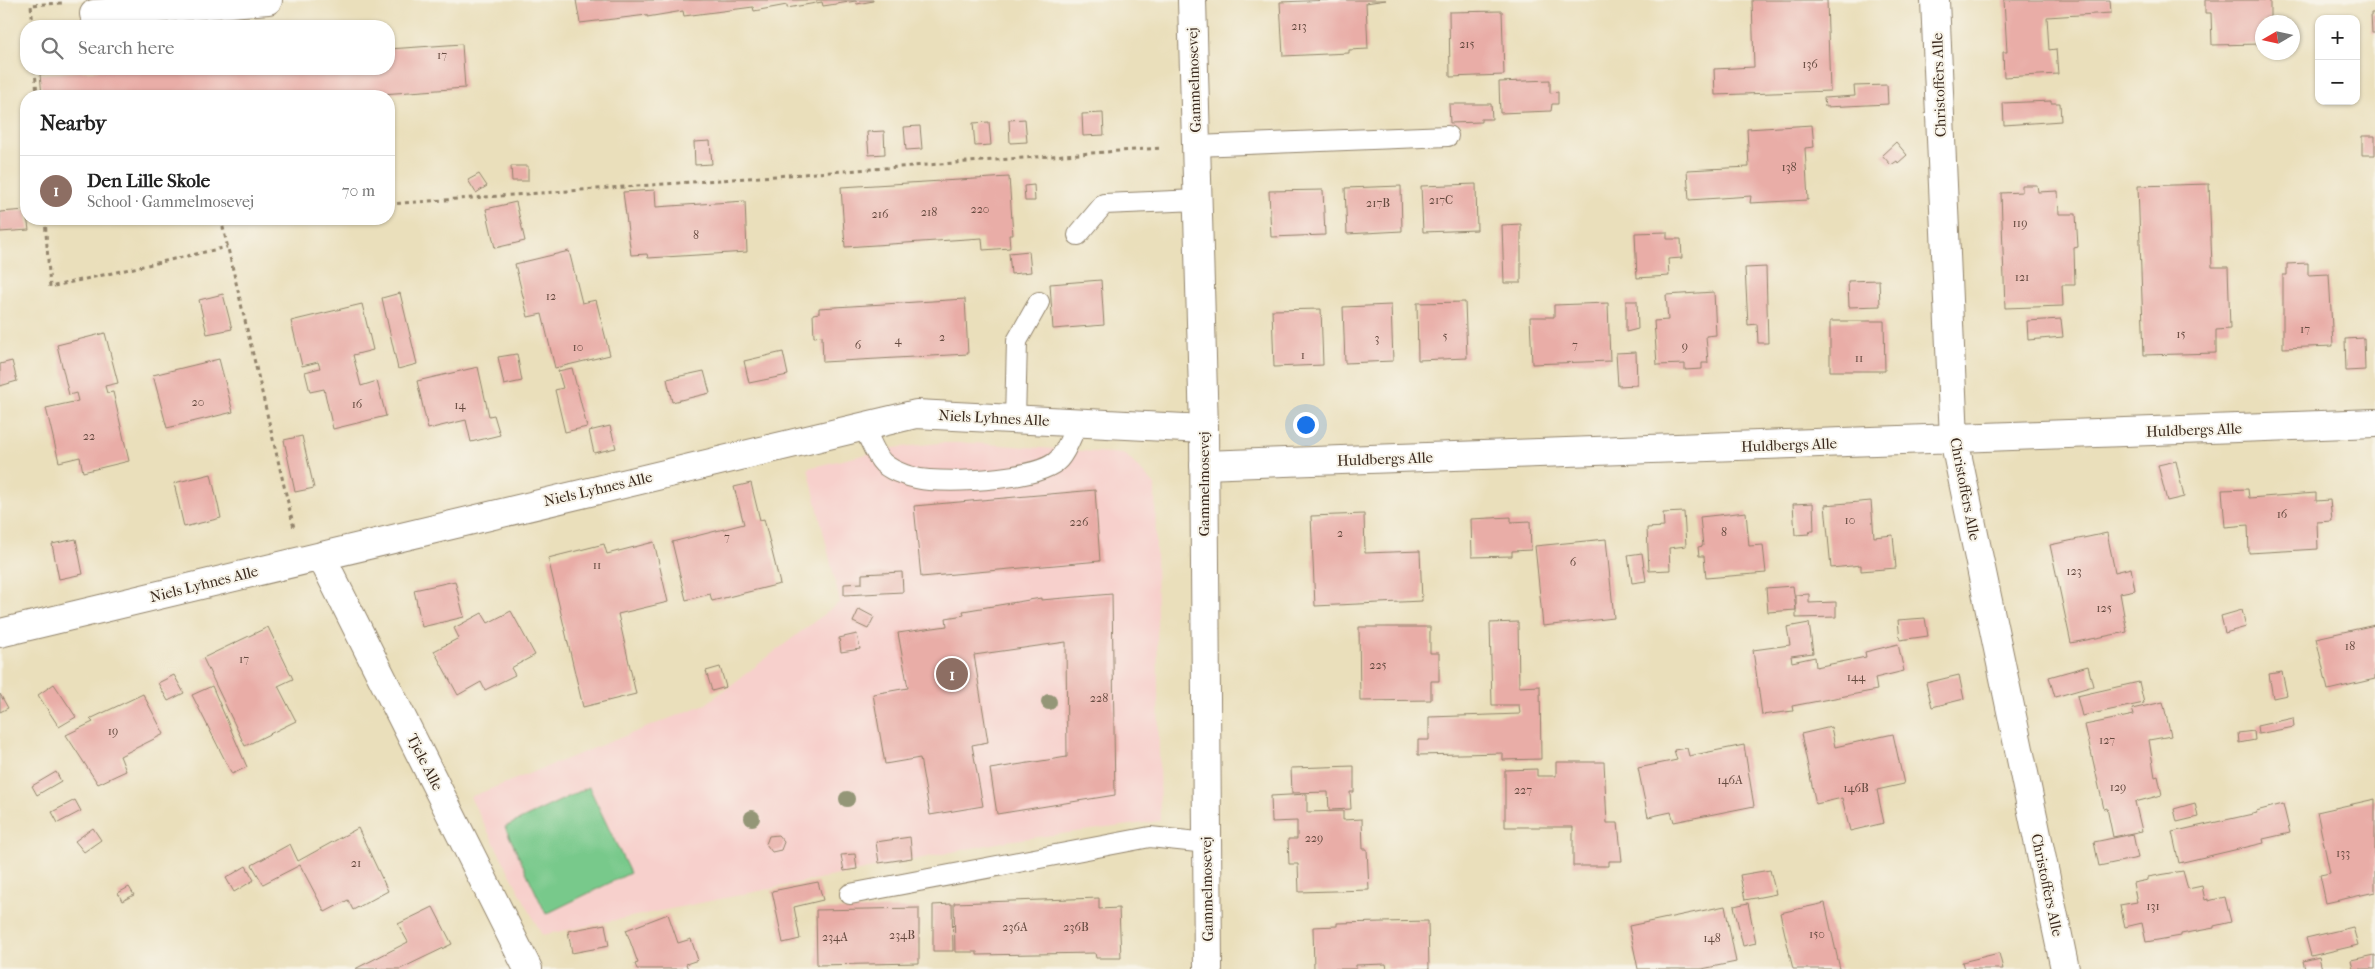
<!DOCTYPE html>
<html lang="en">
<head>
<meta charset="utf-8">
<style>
	body { margin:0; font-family:"IM FELL French Canon",serif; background:#f6f6f6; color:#222 }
	.controls { position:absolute; right:15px; top:15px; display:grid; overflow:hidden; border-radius:10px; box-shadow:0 1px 4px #0004 }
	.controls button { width:45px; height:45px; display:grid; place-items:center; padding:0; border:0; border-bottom:1px solid #e0e0e0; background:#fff; color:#222; font:25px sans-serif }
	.compass { position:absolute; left:2255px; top:15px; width:45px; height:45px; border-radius:50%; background:#fff; box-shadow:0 1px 4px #0004; rotate:261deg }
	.you { position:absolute; left:1305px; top:424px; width:18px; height:18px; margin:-12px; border:4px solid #fff; border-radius:50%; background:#1a73e8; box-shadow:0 0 0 8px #1a73e833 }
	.badge { display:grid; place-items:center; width:32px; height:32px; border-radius:50%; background:#2563eb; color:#fff; font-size:16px; font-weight:700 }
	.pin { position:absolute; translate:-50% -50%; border:2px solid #fff; box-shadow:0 1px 5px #0006 }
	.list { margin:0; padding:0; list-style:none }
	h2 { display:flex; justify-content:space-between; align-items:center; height:65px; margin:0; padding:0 20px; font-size:21px }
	h2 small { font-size:16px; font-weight:400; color:#767676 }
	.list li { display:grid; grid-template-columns:32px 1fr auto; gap:15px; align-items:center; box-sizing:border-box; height:70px; padding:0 20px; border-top:1px solid #e0e0e0 }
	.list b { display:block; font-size:19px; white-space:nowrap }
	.list p { margin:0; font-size:16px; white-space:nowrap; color:#767676 }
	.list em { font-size:16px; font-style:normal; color:#767676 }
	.icon { flex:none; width:28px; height:28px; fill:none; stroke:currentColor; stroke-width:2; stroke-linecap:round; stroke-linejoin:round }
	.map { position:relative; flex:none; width:2375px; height:969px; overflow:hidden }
	.search { position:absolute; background:#fff; box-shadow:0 1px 4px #0004; left:20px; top:20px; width:375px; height:55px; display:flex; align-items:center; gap:12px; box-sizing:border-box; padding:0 18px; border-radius:20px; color:#767676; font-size:19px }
	.panel { position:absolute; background:#fff; box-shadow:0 1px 4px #0004; left:20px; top:90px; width:375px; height:135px; border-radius:20px }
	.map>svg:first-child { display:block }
	.built { fill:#f7d0cc }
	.green { fill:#78c98b; stroke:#5a7a54 }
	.building { fill:#e9ada7 }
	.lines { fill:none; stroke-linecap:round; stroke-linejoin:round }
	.service-casing { stroke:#92846c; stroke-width:22 }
	.minor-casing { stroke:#92846c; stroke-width:30 }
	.tertiary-casing { stroke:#92846c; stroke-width:30 }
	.path { stroke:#92846c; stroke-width:3; stroke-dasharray:4 4; stroke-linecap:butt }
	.service { stroke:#fff; stroke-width:20 }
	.minor { stroke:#fff; stroke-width:28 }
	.tertiary { stroke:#fff; stroke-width:28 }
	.tree { fill:#949677 }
	.labels { text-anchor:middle; stroke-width:4; stroke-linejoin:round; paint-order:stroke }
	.number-label { font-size:12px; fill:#664b40 }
	.street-label { font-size:15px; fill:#3b2a1e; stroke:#f7f3e8 }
</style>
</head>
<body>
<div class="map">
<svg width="2375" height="969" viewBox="0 0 2375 969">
	<rect width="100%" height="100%" fill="#f7f3e8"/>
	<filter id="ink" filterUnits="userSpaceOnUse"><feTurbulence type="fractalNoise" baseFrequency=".02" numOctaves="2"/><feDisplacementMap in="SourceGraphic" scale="10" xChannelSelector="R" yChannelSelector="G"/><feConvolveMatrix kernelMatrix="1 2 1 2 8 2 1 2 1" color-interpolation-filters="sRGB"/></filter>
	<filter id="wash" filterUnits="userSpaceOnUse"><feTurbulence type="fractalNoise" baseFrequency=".0096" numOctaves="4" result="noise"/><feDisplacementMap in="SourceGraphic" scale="20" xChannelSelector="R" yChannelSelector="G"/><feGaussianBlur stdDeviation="1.12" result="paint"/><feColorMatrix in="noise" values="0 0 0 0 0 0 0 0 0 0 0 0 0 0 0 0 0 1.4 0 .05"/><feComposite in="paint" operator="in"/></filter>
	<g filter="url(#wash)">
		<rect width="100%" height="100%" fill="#eadfbb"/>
		<path class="built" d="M939,443H972L1125,454L1155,485L1160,821L1007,841L542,935L470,797L706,704L840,602L808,468L893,448Z"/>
		<path class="green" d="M589,787L630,873L546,914L505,827Z"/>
		<g id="blocks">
			<path class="building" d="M576,0H873V1L857,4L856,1L823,6L822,2L787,8V5L754,11L753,7L684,16L683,11L647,17V15L580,23Z
				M1330,0H1386L1366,3L1368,49L1349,50V53L1283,56L1280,2Z
				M1752,0H1827L1830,91L1715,95L1714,69L1754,67Z
				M2004,0H2110L2111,13L2047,17L2049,50L2056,49L2058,74L2004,77L2003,52H2007Z
				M2205,0H2270V22H2262V44L2212,45L2211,13H2205Z
				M1502,11L1504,75L1450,77L1449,12Z
				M2371,13H2375V33H2372Z
				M462,44L465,88L354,96H42L40,74L117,69H389V49Z
				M1550,80V93L1558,92V104H1552L1551,111L1500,113L1499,82Z
				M1887,85L1888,104L1825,107L1824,98L1855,96L1854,86Z
				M2051,101V103H2060L2061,121L2004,125L2003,103Z
				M1449,104H1491L1492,119H1481V122L1450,123Z
				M1103,113L1104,135L1083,136L1082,114Z
				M1025,119L1027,142L1010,143L1009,120Z
				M989,122L991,145L975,146L973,123Z
				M1812,125L1814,147L1805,148L1808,200L1750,203L1751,196L1689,200L1687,170L1749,167L1747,129Z
				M920,126L922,149L906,150L904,127Z
				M884,131L885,154L869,155L867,132Z
				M2362,136H2375V155H2362Z
				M710,141L712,164L695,165L694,142Z
				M1896,142L1907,155L1898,163L1897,161L1891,165L1882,155Z
				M511,166H528V181H512Z
				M479,174L487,186L476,193L468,180Z
				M1009,177L1013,235H1009L1010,248L983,250L982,238L845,247L841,187Z
				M1476,184L1477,230L1423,232L1421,186Z
				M2209,184L2212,267H2228L2230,329L2216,330V353L2144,355L2138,186Z
				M1034,185L1035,201H1025L1024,186Z
				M2022,185H2037L2038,192L2058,191L2059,214H2076L2078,247L2074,248L2075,285H2062L2063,306L2005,308L2001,193L2022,192Z
				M1401,186L1402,231L1347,234L1345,188Z
				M655,190L656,207L745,201L747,252L648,258L647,254L631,255L623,192Z
				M1323,190L1325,235L1271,237L1269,191Z
				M516,202L525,241L495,248L486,209Z
				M26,210L29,230L0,232V212Z
				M1521,224V283H1504L1502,225Z
				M1667,232V239H1681L1682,258L1668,259L1669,276L1637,278L1635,233Z
				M569,251L582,303L596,300L610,355L555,368L542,314L528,317L515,264Z
				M1029,251L1031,272L1011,274L1009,253Z
				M2308,263V275L2329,274L2333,346L2283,348V275H2287V264Z
				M1766,267L1768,343H1758L1757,324L1748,325L1745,268Z
				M1101,280L1104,325L1053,329L1050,284Z
				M1879,280L1880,306L1849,307L1848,281Z
				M1714,292L1716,335L1706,336L1708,363H1702V369L1685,370V364L1657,365L1654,321L1668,320L1666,295Z
				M400,293L417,364L398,369L382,298Z
				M223,294L232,329L207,334L199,300Z
				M965,299L968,354L823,362L822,336L814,337L813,314L819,313V308Z
				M1626,301H1637L1638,329L1626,332Z
				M1465,302L1467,358L1418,360L1417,303Z
				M1608,303L1610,361L1532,364L1530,317H1554V305Z
				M362,304L373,350L353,355L361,386L377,381L386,416L333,429L324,389L310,392L305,372L320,368L318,362L302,366L291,321Z
				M1391,305L1393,361L1345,363L1343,307Z
				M1321,309L1323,365L1274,367L1272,310Z
				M2061,319L2063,337L2028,340L2027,321Z
				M1830,321H1884L1885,371H1830Z
				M105,333L118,383L105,386L107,393L113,392L129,461L83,472L80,457L59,462L46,408L78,401L76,393L69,395L57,345Z
				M2364,338L2365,370L2346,371L2345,339Z
				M783,352L788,375L749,383L744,361Z
				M1636,352L1637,385L1618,386L1616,353Z
				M517,354L522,381L504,385L498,357Z
				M219,359L233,412L167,428L153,375Z
				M12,361L17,381L0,386V364Z
				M478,367L489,416L494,415L500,435L471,442L466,420L428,429L417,381Z
				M572,368L587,427L565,432L555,390L563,388L558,371Z
				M704,371L710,393L672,402L667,379Z
				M610,426L616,448L594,453L589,431Z
				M302,436L314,488L295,492L284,440Z
				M2176,461L2184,497L2167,501L2158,465Z
				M211,474L221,518L184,527L174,483Z
				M751,483L760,520L764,519L780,584L712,601L710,594L686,600L672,542L744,524L734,487Z
				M2248,489L2249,498L2316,493V501L2330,500L2332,521L2317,522L2318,549L2249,553L2248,525L2225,527L2222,490Z
				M1095,490L1100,561L921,577L914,506Z
				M1871,501L1874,537L1893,535L1896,568L1861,571V565L1831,568L1825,505Z
				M1813,503L1814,531H1810L1809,534L1795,535L1793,504Z
				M1684,512L1686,546L1669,548L1670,570L1649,571L1647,528L1664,527L1663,513Z
				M1746,512L1749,546L1763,545L1766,573L1706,578L1704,556H1699L1698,547L1703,546L1700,517Z
				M1364,514L1365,553L1420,551L1422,601L1315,606L1311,516Z
				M1511,517V522L1530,521L1531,550L1512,551V556L1472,557L1471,519Z
				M2107,533L2115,572L2131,568L2135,590L2120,593L2127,632L2071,643L2050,545Z
				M76,539L83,574L59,579L52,544Z
				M1606,539L1614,618L1543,626L1535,546Z
				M654,542L668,602L618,614L636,694L583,707L548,558L604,544L607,554Z
				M1642,553L1646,581L1632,583L1628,555Z
				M902,572L903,592L844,595V584L862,583V574Z
				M455,581L464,617L422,627L414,590Z
				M1793,586L1796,610L1768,612L1766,588Z
				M1112,594L1115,795L997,814L990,769L1067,757L1066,642L974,655L988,742L972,745L983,806L930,815L920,758L885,764L873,694L908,688L898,633L947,626L946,618L964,615L963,611L1041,598V600Z
				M1809,594V603L1836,602V617L1796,618V595Z
				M859,609L874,617L868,629L853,622Z
				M2242,610L2246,627L2225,633L2221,616Z
				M511,611L535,655L511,668L515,675L485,690L481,682L458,695L434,651L459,638L454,628L482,613L488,623Z
				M1925,618L1928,636L1900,640L1898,620Z
				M1518,622L1519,687L1540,686L1541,759L1503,760V753L1418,755V740H1429V717L1520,714L1519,705H1492L1490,623Z
				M1809,623L1813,653L1791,656L1792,662L1815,657L1816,667L1866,657L1865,652L1898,644L1904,671L1875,678L1877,690L1792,706L1793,711L1762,715L1753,650L1790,645L1787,627Z
				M2375,625V679L2328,690L2316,638Z
				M268,627L293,679L278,686L296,721L245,746L203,658Z
				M1359,627H1430V653H1439V681H1431V700L1360,701Z
				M857,634L860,649L841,652L839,638Z
				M2088,666L2093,686L2055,697L2049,677Z
				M720,667L726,687L712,691L706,671Z
				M2282,672L2287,695L2273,698L2269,674Z
				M174,675L184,693L168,701L158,683Z
				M1959,675L1964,699L1932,707L1926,683Z
				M2139,682L2144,703L2082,716L2077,696Z
				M54,684L76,717L59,727L38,695Z
				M212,686L247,767L232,774L192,695Z
				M0,694L8,708L0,712Z
				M143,694L164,734L120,756L126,771L98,784L66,735L93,722L90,719Z
				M2163,702L2171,736L2149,740L2155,777L2158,776L2162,795L2135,802L2142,831L2113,837L2107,808L2104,809L2085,725L2134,715L2132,709Z
				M2293,718L2294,727L2258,734L2257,726Z
				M1831,727L1835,747L1893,734L1904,784L1877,790L1884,823L1850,831L1842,798L1816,804L1801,734Z
				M2254,731L2255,740L2239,743L2238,733Z
				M1744,745L1754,806L1674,822L1671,812L1648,817L1638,768L1677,760L1674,750L1687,748L1689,756Z
				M1556,762H1604L1607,823H1618L1622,861H1609V866H1573V827H1505V770L1537,769V776H1556Z
				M1354,766V792H1350L1351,809L1329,810L1328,792L1292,793L1291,768Z
				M56,772L61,781L37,795L32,786Z
				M1307,794V812L1343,811V820L1362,819L1363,849H1367L1369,890L1299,892L1298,864H1289L1288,839H1297V821L1272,822L1271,796Z
				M2375,799V892L2326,903L2320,875L2330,873L2317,812Z
				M75,800L81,811L58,823L52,812Z
				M2195,803L2198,817L2177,822L2174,809Z
				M2283,804L2290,833L2263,839L2264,843L2179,863L2172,832L2257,813L2256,811Z
				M93,828L101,840L84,852L75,841Z
				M358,828L388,891L353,910L348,900L325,912L300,865L263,884L252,865L290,844L298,861Z
				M2133,834L2138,858L2099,866L2094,842Z
				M778,835L784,842L781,850L772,852L766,844L769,836Z
				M910,837L912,858L879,863L876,842Z
				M855,854L857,869L844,871L841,855Z
				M246,866L254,880L234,892L226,878Z
				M1770,870L1776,894L1745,900L1740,875Z
				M2183,871L2188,889L2202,886L2205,900L2208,899V901L2225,897L2231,922L2214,926V928L2181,934V936L2146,942L2142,923L2125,927L2120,905L2137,902L2133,883L2148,880V877Z
				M818,882L823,900L794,907L800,939L783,943L772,891Z
				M129,887L134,895L122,901L118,893Z
				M1099,898V909L1119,908L1121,958H1096L1095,953L977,955V952H955L954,903Z
				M1748,903L1756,943L1743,946L1734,906Z
				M1825,903L1840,969H1793L1780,913Z
				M952,904L953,951H933V905Z
				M1725,906L1736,962L1702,969H1638L1629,926Z
				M433,907L452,944L400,969H355L408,942L398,924Z
				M919,908V963L817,965L816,910Z
				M668,914L678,943L691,939L698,960L686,964L688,969H637L635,964L638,963L626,930Z
				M1428,921L1429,969H1387L1386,964L1356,965V969H1314L1313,927L1337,926V923Z
				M605,924L609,946L572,953L568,931Z
				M2353,927L2358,945L2311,956L2306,938Z
				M1999,953L2003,969H1964L1962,962Z
				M2375,955V969H2353L2351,960Z
				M2319,957L2322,969H2305L2303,961Z"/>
		</g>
	</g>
	<g filter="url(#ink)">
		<use href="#blocks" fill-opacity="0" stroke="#92846c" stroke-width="1"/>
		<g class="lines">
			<defs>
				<path id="service" d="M1196,146L1448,136
					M1078,235L1104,204L1198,200
					M1015,419L1017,341L1039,302
					M863,426C869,437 875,455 883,463C894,473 915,479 929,480C956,482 1041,480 1059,459C1067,450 1072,434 1078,422
					M850,894L1150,837L1207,843"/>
				<path id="minor" d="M1935,0L1954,439L2065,969
					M94,14L268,0
					M1204,465L2375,423
					M321,556L528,969
					M0,633L916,414L1204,429"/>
				<path id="tertiary" d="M1192,0L1204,429L1208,969"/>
			</defs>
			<use href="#service" class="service-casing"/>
			<use href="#minor" class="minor-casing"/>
			<use href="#tertiary" class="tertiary-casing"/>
			<path class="path" d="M33,26L31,5L62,3
				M35,69L37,96
				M389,204L1161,148
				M45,219L50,287L227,247
				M221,219L294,528"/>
			<use href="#service" class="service"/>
			<use href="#minor" class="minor"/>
			<use href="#tertiary" class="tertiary"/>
		</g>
		<g class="tree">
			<circle cx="1049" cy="702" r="8"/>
			<circle cx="847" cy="799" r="8"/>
			<circle cx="752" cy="818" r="8"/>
		</g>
	</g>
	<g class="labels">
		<g class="number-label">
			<text x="1299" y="30">213</text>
			<text x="1467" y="48">215</text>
			<text x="442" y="59">17</text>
			<text x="1810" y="68">136</text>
			<text x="1789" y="171">138</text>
			<text x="1441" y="204">217C</text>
			<text x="1378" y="207">217B</text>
			<text x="980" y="213">220</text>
			<text x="929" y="216">218</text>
			<text x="880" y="218">216</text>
			<text x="2020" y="227">119</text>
			<text x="696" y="239">8</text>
			<text x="2022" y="281">121</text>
			<text x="551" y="300">12</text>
			<text x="2305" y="333">17</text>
			<text x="2181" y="338">15</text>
			<text x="1445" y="340">5</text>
			<text x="942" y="341">2</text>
			<text x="1377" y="342">3</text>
			<text x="898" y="344">4</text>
			<text x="858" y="349">6</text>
			<text x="1575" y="349">7</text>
			<text x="1685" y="350">9</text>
			<text x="578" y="351">10</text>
			<text x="1303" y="359">1</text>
			<text x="1859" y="362">11</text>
			<text x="198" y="406">20</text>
			<text x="357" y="408">16</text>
			<text x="460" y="409">14</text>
			<text x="89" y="440">22</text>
			<text x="2282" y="518">16</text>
			<text x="1850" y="524">10</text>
			<text x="1079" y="526">226</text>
			<text x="1724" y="536">8</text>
			<text x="1340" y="537">2</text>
			<text x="727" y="541">7</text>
			<text x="1573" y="566">6</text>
			<text x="597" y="569">11</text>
			<text x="2074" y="575">123</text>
			<text x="2104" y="612">125</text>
			<text x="2350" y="650">18</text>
			<text x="244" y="663">17</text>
			<text x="1378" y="669">225</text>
			<text x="1856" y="681">144</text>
			<text x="1099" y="702">228</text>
			<text x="113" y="735">19</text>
			<text x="2107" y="744">127</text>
			<text x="1730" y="784">146A</text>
			<text x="2118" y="791">129</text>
			<text x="1856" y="792">146B</text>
			<text x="1523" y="794">227</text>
			<text x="1314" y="842">229</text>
			<text x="2343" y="857">133</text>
			<text x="356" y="867">21</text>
			<text x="2153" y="910">131</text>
			<text x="1015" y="931">236A</text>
			<text x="1076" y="931">236B</text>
			<text x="1817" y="938">150</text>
			<text x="902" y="939">234B</text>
			<text x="835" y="941">234A</text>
			<text x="1712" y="942">148</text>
		</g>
		<g class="street-label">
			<text transform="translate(1194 80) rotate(-92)" y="5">Gammelmosevej</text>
			<text transform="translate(1939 85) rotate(-92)" y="5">Christoffers Alle</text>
			<text transform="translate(994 418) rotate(3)" y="5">Niels Lyhnes Alle</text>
			<text transform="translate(2194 430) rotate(-2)" y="5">Huldbergs Alle</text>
			<text transform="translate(1789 445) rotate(-2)" y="5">Huldbergs Alle</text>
			<text transform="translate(1385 459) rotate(-2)" y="5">Huldbergs Alle</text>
			<text transform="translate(1204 484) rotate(-90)" y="5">Gammelmosevej</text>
			<text transform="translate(598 489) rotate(-13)" y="5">Niels Lyhnes Alle</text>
			<text transform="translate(1965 489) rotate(79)" y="5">Christoffers Alle</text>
			<text transform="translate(204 584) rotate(-14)" y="5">Niels Lyhnes Alle</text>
			<text transform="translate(425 762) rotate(63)" y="5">Tjele Alle</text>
			<text transform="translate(2047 885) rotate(78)" y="5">Christoffers Alle</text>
			<text transform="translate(1207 889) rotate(-91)" y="5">Gammelmosevej</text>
		</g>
	</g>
</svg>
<div class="controls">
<button>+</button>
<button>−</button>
</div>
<svg class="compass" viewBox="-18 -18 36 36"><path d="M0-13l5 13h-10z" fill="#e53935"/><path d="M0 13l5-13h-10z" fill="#767676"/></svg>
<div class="you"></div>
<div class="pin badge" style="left:952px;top:674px;background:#8d6e63">1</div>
<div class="search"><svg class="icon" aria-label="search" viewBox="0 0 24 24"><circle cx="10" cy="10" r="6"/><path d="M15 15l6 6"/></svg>Search here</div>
<section class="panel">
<h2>Nearby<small></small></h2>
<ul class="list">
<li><span class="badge" style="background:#8d6e63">1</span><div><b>Den Lille Skole</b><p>School · Gammelmosevej</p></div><em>70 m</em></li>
</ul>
</section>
</div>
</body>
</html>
